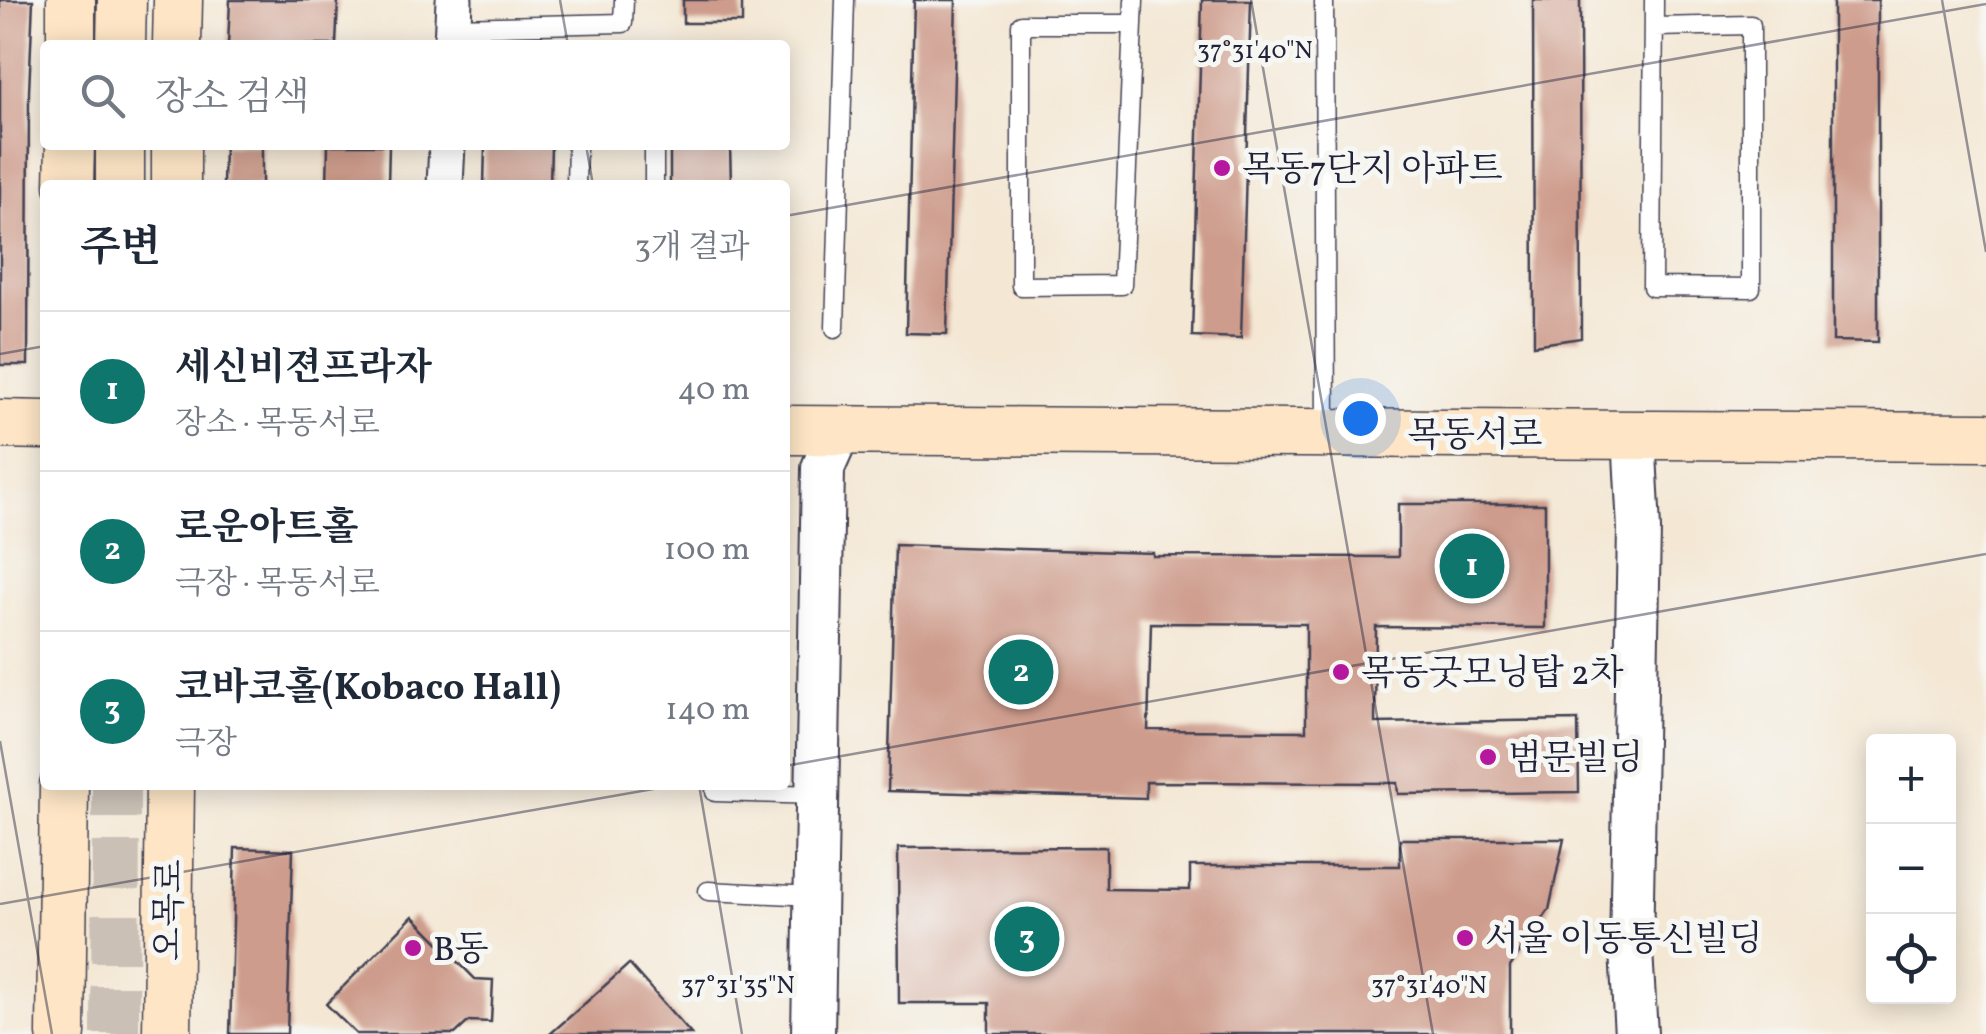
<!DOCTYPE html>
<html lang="ko">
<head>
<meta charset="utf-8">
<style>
	body { margin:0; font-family:Vollkorn,"Noto Serif KR",serif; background:#f2f2f3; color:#1f2937 }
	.controls { position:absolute; right:30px; bottom:30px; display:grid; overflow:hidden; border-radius:10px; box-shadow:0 5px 25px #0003 }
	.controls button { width:90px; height:90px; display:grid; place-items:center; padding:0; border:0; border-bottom:2px solid #e0e1e3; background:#fff; color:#1f2937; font:50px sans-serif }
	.you { position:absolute; left:1360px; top:418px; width:35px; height:35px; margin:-25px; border:8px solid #fff; border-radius:50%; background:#1a73e8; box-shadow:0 0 0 15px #1a73e833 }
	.badge { display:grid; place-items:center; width:65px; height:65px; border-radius:50%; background:#0f766e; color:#fff; font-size:32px; font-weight:700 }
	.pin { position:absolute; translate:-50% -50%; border:5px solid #fff; box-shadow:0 2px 10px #0006 }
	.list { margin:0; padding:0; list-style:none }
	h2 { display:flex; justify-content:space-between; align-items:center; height:130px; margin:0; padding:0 40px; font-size:42px }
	h2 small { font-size:32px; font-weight:400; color:#747a83 }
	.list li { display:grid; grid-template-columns:65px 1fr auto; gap:30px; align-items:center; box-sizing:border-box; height:160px; padding:0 40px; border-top:2px solid #e0e1e3 }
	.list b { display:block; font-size:38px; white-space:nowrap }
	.list p { margin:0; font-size:32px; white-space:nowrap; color:#747a83 }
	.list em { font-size:32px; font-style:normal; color:#747a83 }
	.icon { flex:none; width:55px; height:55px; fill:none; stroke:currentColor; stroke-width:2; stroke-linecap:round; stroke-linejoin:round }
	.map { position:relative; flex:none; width:1986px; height:1034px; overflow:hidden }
	.search { position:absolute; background:#fff; box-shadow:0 5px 25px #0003; left:40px; top:40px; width:750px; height:110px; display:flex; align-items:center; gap:25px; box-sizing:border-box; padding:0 35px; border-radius:10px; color:#747a83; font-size:38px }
	.panel { position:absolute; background:#fff; box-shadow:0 5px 25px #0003; left:40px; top:180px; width:750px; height:610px; border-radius:10px }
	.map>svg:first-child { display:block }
	.building { fill:#ce9c8c; fill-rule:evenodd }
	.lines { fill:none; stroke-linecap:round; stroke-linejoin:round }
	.secondary-tunnel { stroke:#cac0b6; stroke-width:48; stroke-dasharray:48 24; stroke-linecap:butt }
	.service-casing { stroke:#424052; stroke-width:21 }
	.minor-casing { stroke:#424052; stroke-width:39 }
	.tertiary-casing { stroke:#424052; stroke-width:46 }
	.secondary-casing { stroke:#424052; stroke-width:51 }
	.service { stroke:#fff; stroke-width:18 }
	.minor { stroke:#fff; stroke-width:35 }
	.tertiary { stroke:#fff; stroke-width:42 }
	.secondary { stroke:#fde5c5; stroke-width:48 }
	.ticks { fill:none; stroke:#22223b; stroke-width:2.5; stroke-opacity:0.45 }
	.poi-dot { fill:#b5179e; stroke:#f6f6f2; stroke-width:4 }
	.labels { text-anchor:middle; stroke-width:10; stroke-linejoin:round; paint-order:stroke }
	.poi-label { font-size:35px; fill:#22223b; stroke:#f6f6f2; text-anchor:start }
	.street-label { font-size:35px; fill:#22223b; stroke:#f6f6f2 }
	.ticks-label { font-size:25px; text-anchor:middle; fill:#22223b; stroke:#f6f6f2; stroke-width:10; stroke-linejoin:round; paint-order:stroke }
</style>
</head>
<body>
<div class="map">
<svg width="1986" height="1034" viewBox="0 0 1986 1034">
	<rect width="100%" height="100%" fill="#f6f6f2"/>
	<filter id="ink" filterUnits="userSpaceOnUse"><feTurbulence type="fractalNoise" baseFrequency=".01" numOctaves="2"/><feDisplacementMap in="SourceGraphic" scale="20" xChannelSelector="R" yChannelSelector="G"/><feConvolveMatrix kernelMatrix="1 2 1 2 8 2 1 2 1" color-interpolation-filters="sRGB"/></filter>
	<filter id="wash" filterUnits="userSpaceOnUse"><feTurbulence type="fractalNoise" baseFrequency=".0048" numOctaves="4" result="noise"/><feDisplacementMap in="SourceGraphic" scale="40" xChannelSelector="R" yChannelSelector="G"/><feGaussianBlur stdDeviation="2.25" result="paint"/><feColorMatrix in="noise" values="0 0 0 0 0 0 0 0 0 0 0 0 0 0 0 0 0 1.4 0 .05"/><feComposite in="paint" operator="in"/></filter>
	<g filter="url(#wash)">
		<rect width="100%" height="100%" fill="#f4e8d5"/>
		<g id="blocks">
			<path class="building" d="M0,0H33L29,92L28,365H0Z
				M230,0H338L336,45H228Z
				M683,0H742V23H683Z
				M914,0H956L947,334L906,333Z
				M1202,0H1251L1241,338L1192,336Z
				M1533,0H1580L1581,338L1534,345Z
				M1833,0H1878V342L1833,341Z
				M224,145H262V185H223Z
				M328,145H389L388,185H327Z
				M485,145H551L550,185H484Z
				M670,145H730L731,185H670Z
				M1398,504H1545V628L1376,627L1375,723L1578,720L1579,792L1398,794L1397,783L1146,782V798L888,791L895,545L1153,553V556L1398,557ZM1151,623L1306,624V731L1148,730Z
				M1400,839H1564L1549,910L1510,967V1034H989V1003H899L898,848L1106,847V889L1190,890V866H1400Z
				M235,848L293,850L287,1034H230Z
				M413,916L475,979L493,980L491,1022L469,1021L455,1034H356L326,1004Z
				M629,964L691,1034H550L582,1006Z"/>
		</g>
	</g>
	<g filter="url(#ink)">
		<use href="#blocks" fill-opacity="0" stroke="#424052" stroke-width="2.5"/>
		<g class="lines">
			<path class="secondary-tunnel" d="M115,1034L116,785"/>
			<defs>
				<path id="service" d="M1324,0L1326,433
					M1133,24H1021V286L1122,285L1133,24L1134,0
					M453,27L623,23L624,0
					M1654,27L1751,25V288L1652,287L1654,0
					M576,185L577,145
					M654,185V145
					M835,328L845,0
					M715,792L816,795
					M708,891L814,896"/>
				<path id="minor" d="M452,45L454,0
					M445,185L447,145"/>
				<path id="tertiary" d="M1634,435L1639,529L1631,951L1636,1034
					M813,1034L823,468L840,430"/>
				<path id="secondary" d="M71,45V0
					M121,45L122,0
					M177,45L178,0
					M69,185L70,145
					M120,185V145
					M176,185V145
					M0,424L45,425
					M785,430L1986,437
					M61,1034L64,785
					M167,1034L170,785"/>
			</defs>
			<use href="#service" class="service-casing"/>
			<use href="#minor" class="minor-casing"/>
			<use href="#tertiary" class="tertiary-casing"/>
			<use href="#secondary" class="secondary-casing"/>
			<use href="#service" class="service"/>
			<use href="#minor" class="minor"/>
			<use href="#tertiary" class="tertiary"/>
			<use href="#secondary" class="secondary"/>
		</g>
	</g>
	<path class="ticks" d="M560,0L568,45M1251,0L1433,1034M1942,0L1986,252M586,145L593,185M785,216L1986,4M0,354L45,346M0,741L52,1034M785,766L1986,554M699,785L742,1034M0,904L676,785"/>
	<g class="poi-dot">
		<circle cx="1222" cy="168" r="10"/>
		<circle cx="1341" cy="672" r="10"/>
		<circle cx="1488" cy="757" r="10"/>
		<circle cx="1465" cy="938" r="10"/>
		<circle cx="413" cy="948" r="10"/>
	</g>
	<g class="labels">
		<g class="poi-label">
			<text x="1242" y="180">목동7단지 아파트</text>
			<text x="1361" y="684">목동굿모닝탑 2차</text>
			<text x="1508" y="769">범문빌딩</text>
			<text x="1485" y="950">서울 이동통신빌딩</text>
			<text x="433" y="960">B동</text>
		</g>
		<g class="street-label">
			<text x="1475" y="446">목동서로</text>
			<text transform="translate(168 910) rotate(-89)" y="12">오목로</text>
		</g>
	</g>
	<g class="ticks-label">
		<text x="1255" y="58">37°31'40"N</text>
		<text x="738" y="993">37°31'35"N</text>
		<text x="1429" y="993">37°31'40"N</text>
	</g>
</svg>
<div class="controls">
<button>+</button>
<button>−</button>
<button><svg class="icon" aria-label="locate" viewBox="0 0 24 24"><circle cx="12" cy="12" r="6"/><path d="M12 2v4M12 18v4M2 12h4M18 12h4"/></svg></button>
</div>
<div class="you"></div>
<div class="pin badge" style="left:1472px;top:566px">1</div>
<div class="pin badge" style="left:1021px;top:672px">2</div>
<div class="pin badge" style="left:1027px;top:939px">3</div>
<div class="search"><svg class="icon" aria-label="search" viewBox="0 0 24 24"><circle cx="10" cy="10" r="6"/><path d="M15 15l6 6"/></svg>장소 검색</div>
<section class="panel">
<h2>주변<small>3개 결과</small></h2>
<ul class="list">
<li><span class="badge">1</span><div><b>세신비젼프라자</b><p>장소 · 목동서로</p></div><em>40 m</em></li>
<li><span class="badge">2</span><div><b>로운아트홀</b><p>극장 · 목동서로</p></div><em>100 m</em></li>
<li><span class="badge">3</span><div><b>코바코홀(Kobaco Hall)</b><p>극장</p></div><em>140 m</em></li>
</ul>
</section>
</div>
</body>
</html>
